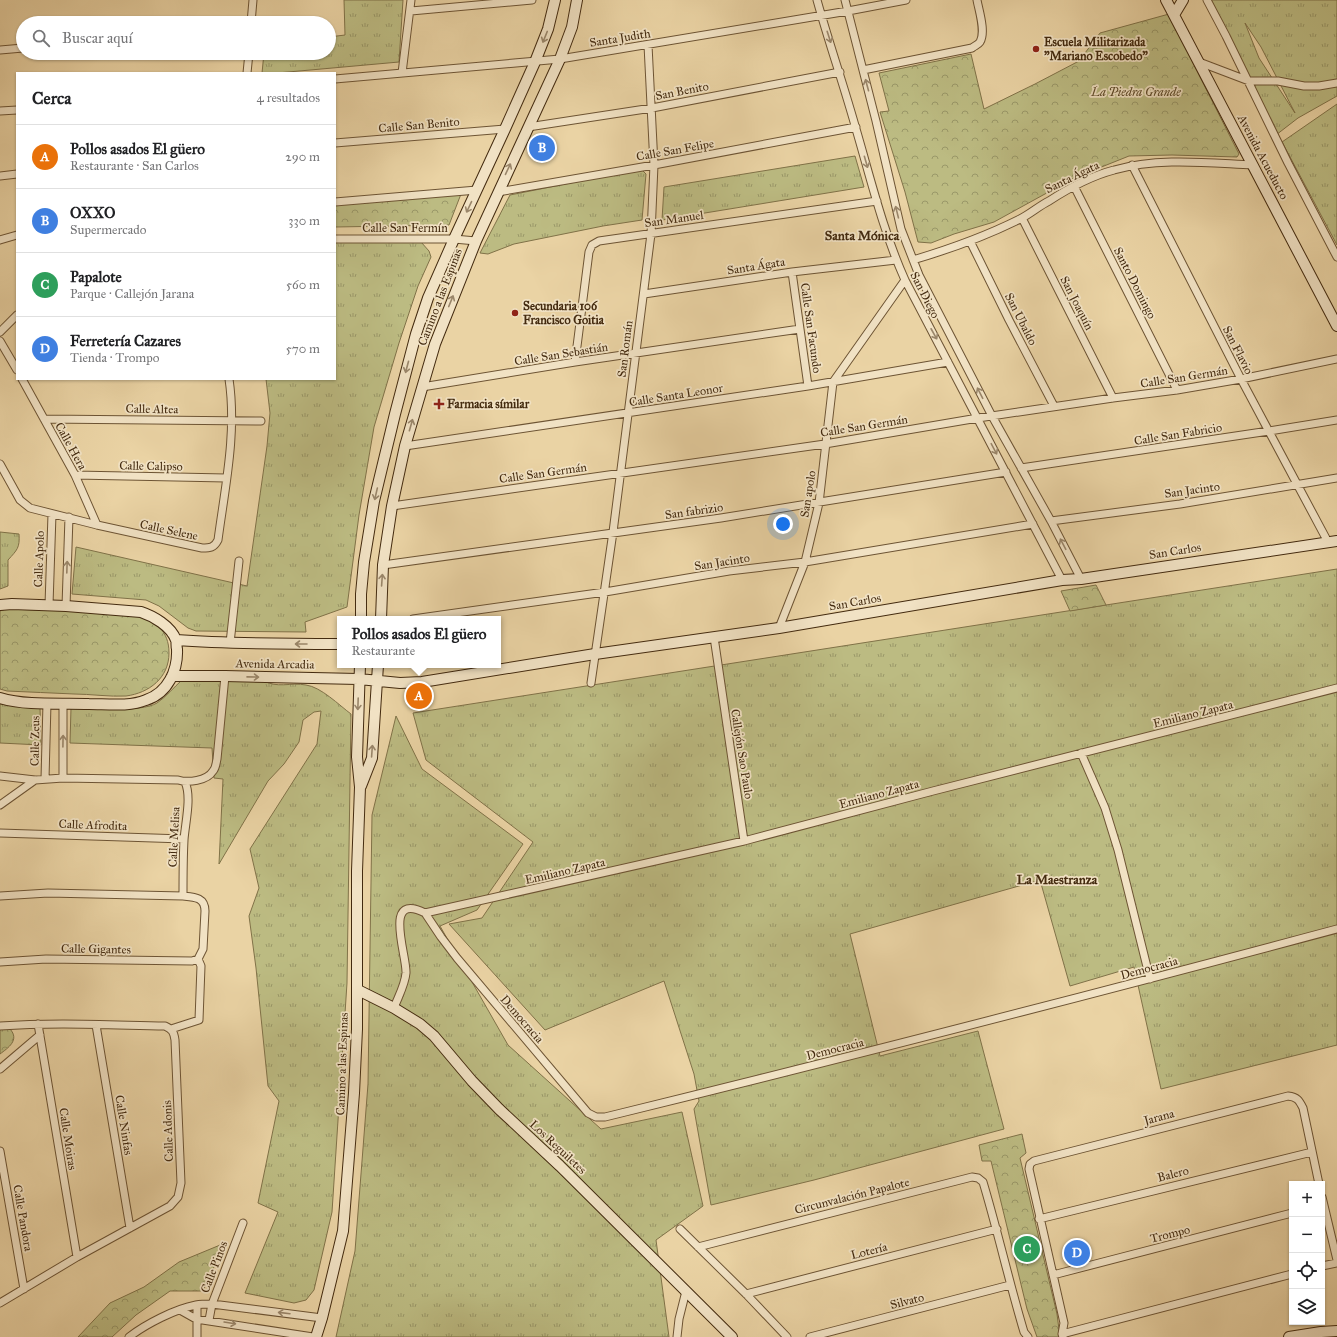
<!DOCTYPE html>
<html lang="es">
<head>
<meta charset="utf-8">
<style>
	body { margin:0; font-family:"IM FELL Great Primer",serif; background:#f2f2f2; color:#202124 }
	.controls { position:absolute; right:12px; bottom:12px; display:grid; overflow:hidden; border-radius:0px; box-shadow:0 1px 3px #0004 }
	.controls button { width:36px; height:36px; display:grid; place-items:center; padding:0; border:0; border-bottom:1px solid #e0e0e0; background:#fff; color:#202124; font:20px sans-serif }
	.you { position:absolute; left:783px; top:524px; width:14px; height:14px; margin:-10px; border:3px solid #fff; border-radius:50%; background:#1a73e8; box-shadow:0 0 0 6px #1a73e833 }
	.badge { display:grid; place-items:center; width:26px; height:26px; border-radius:50%; background:#0f766e; color:#fff; font-size:13px; font-weight:700 }
	.pin { position:absolute; translate:-50% -50%; border:2px solid #fff; box-shadow:0 1px 4px #0006 }
	.popup { position:absolute; left:337px; top:616px; width:164px; height:52px; box-sizing:border-box; display:grid; place-content:center; border-radius:0px; background:#fff; filter:drop-shadow(0 1px 3px #0005); font-size:13px; white-space:nowrap; color:#757577 }
	.popup b { font-size:15px; color:#202124 }
	.popup::after { content:''; position:absolute; left:50%; top:100%; margin-left:-8px; border:8px solid transparent; border-top-color:#fff }
	.list { margin:0; padding:0; list-style:none }
	h2 { display:flex; justify-content:space-between; align-items:center; height:52px; margin:0; padding:0 16px; font-size:17px }
	h2 small { font-size:13px; font-weight:400; color:#757577 }
	.list li { display:grid; grid-template-columns:26px 1fr auto; gap:12px; align-items:center; box-sizing:border-box; height:64px; padding:0 16px; border-top:1px solid #e0e0e0 }
	.list b { display:block; font-size:15px; white-space:nowrap }
	.list p { margin:0; font-size:13px; white-space:nowrap; color:#757577 }
	.list em { font-size:13px; font-style:normal; color:#757577 }
	.icon { flex:none; width:22px; height:22px; fill:none; stroke:currentColor; stroke-width:2; stroke-linecap:round; stroke-linejoin:round }
	.map { position:relative; flex:none; width:1337px; height:1337px; overflow:hidden }
	.search { position:absolute; background:#fff; box-shadow:0 1px 3px #0004; left:16px; top:16px; width:320px; height:44px; display:flex; align-items:center; gap:10px; box-sizing:border-box; padding:0 14px; border-radius:22px; color:#757577; font-size:15px }
	.panel { position:absolute; background:#fff; box-shadow:0 1px 3px #0004; left:16px; top:72px; width:320px; height:308px; border-radius:0px }
	.map>svg:first-child { display:block }
	.grass { fill:url(#grass-tufts); stroke:#807248; fill-rule:evenodd }
	.forest { fill:url(#forest-crowns); stroke:#807248 }
	.lines { fill:none; stroke-linecap:round; stroke-linejoin:round }
	.street-casing { stroke:#6d5434; stroke-width:9 }
	.secondary-casing { stroke:#432a0f; stroke-width:12 }
	.street { stroke:#f1e2c4; stroke-width:7 }
	.secondary { stroke:#f1e2c4; stroke-width:10 }
	.oneway { stroke:#9a866a }
	.poi-dot { fill:#8f2418; stroke:#f1e2c4; stroke-width:1.5 }
	.labels { text-anchor:middle; stroke-width:3.5; stroke-linejoin:round; paint-order:stroke }
	.street-label { font-size:12px; fill:#432a0f; stroke:#f1e2c4 }
	.poi-label { font-size:12px; font-weight:bold; fill:#432a0f; stroke:#f1e2c4; text-anchor:start }
	.park-label { font-size:12px; font-style:italic; fill:#5b4726; stroke:#f1e2c4 }
	.neighbourhood-label { font-size:13px; font-weight:bold; fill:#432a0f; stroke:#f1e2c4 }
</style>
</head>
<body>
<div class="map">
<svg width="1337" height="1337" viewBox="0 0 1337 1337">
	<defs>
		<pattern id="grass-tufts" width="24" height="20" patternUnits="userSpaceOnUse"><rect width="24" height="20" fill="#bcbb82"/><path d="M3 7l-1-3M5 7V3M7 7l1-3M15 17l-1-3M17 17v-4M19 17l1-3" fill="none" stroke="#9a9869"/></pattern>
		<pattern id="forest-crowns" width="20" height="18" patternUnits="userSpaceOnUse"><rect width="20" height="18" fill="#bcbb82"/><path d="M2 6a3 3 0 1 1 6 0M12 15a3 3 0 1 1 6 0" fill="none" stroke="#9a9869"/></pattern>
	</defs>
	<rect width="100%" height="100%" fill="#ead3a4"/>
	<filter id="stains"><feTurbulence type="fractalNoise" baseFrequency=".005" numOctaves="4"/><feColorMatrix values="0 0 0 0 .2 0 0 0 0 .09 0 0 0 0 .02 0 0 0 .5 -.17"/></filter>
	<radialGradient id="worn" r=".72"><stop offset=".6" stop-color="#630" stop-opacity="0"/><stop offset="1" stop-color="#630" stop-opacity=".3"/></radialGradient>
	<path class="grass" d="M344,0H403L399,62L277,73H262L264,53H329V37L345,35Z
		M1207,0H1337V96L1298,118L1276,135ZM1245,23L1261,47L1295,113L1259,58Z
		M1337,104V245L1282,142Z
		M855,156L864,187L662,220L664,187Z
		M641,169L646,174L642,220L603,226L514,244L488,254L480,253L510,195Z
		M335,241L421,242L429,251L431,257L418,286L399,343L374,427L359,515L347,607L305,622L306,632L196,631L188,628L159,606L146,600L72,594L76,547L247,586L267,446L270,413L266,379H335Z
		M0,532L19,534C20,548 17,550 8,560V586L0,589Z
		M1337,569V1045L1161,1089L1134,967L1070,986L1040,880L850,934L880,1056L978,1031L1004,1129L814,1180L711,1205L694,1109L699,1101L694,1074L664,981L545,1030L449,924L482,918L533,842L426,760L413,713Z
		M182,680H263C276,689 291,682 306,685C321,687 339,705 351,714L347,983L332,1212L314,1290L306,1300L294,1303L245,1293L278,1212L258,1203L279,1101L268,1086L256,968L249,916L259,888L250,849L317,744L321,711L314,712L303,720L299,742L284,764L268,781L219,864L223,779L214,778L212,748L70,743L71,708C91,708 140,713 157,703C166,697 174,687 182,680Z
		M0,704L40,707L41,745L0,743Z
		M396,716L422,769L523,844L477,910L440,926L508,1045L601,1129L682,1112L703,1206L656,1240L669,1337H336L355,1251L368,1084L372,815Z"/>
	<path class="forest" d="M1169,14L1202,81L1239,154L1237,157L1172,155L1129,156L1074,178L994,222L954,234L931,243L918,242L905,192L880,112L889,111L879,73L971,54L984,109L1035,84L1079,61L1100,33Z
		M461,194L449,225L335,227V205Z
		M1096,585L1106,605L1070,611L1061,591Z
		M6,609L137,613C155,622 169,630 169,653C169,678 149,693 126,696C110,697 90,694 74,694C52,693 29,692 7,691L0,689V611Z
		M0,1029H10C20,1040 8,1048 0,1054Z
		M1022,1134L1026,1153L1020,1158L1057,1314L1060,1337H1037L1027,1309L991,1161H982L979,1145Z
		M225,1243L203,1291H170L136,1315L112,1337H78L110,1303L144,1287L179,1262Z"/>
	<g class="lines">
		<defs>
			<path id="street" d="M817,0C829,43 844,86 856,129C871,180 883,231 905,280L1062,580
				M845,0L876,121L901,229L919,275L992,416L1051,521L1081,579
				M1207,0L1226,36L1288,163L1337,257
				M411,11L532,0
				M251,23L253,0
				M0,50L23,48
				M1199,62L1249,81H1278L1304,86H1319L1337,83
				M863,70L972,48C974,46 978,45 980,42C986,32 979,11 977,0
				M247,73L249,53
				M402,73L411,0
				M335,79L560,59L848,11L906,0
				M0,111L17,110
				M528,127L652,108L840,72
				M335,143L505,129
				M1132,165L1241,379L1328,542
				M0,176L17,174
				M1074,186L1177,390
				M498,192L654,165L856,127
				M335,202L477,190
				M1022,218L1113,398
				M335,239H454L476,241
				M0,240L17,235
				M970,241L1009,320L1054,406
				M913,260C950,249 986,236 1020,219C1030,214 1039,206 1049,201C1069,188 1091,176 1114,170C1159,157 1208,163 1253,165
				M792,272L808,386
				M644,294L792,272L896,260
				M0,332L17,315
				M0,341L17,370
				M575,362L589,252L592,245L599,241L877,201
				M22,379L75,475L97,525
				M422,387L575,362L800,329
				M44,419L261,421
				M405,446L808,386L948,362
				M0,464L20,500L30,508L97,525L202,548C210,548 214,548 218,540C225,487 237,433 229,379
				M1021,468L1269,431L1337,420
				M75,475L226,478
				M392,506L825,444L978,418L1113,398L1177,390L1241,379L1337,359
				M1051,521L1180,504L1337,478
				M383,565L721,518L1006,472
				M49,605L52,514
				M66,606L69,517
				M413,619L605,592L729,571L805,562L1033,524
				M779,628L805,562L819,503L833,382L905,280
				M714,637L744,841
				M230,643L239,561
				M591,683L613,532L651,234L654,165L648,45
				M1081,753L1105,808L1118,850L1150,979
				M0,776L35,780L63,778L178,780C188,783 207,781 213,771C216,768 216,763 217,759L225,676
				M63,778V703
				M45,779L47,703
				M0,805L35,780
				M0,833L184,839
				M0,896L48,893L183,896C194,897 205,897 205,911L203,949L198,959L192,961L46,959L0,962
				M183,896C183,877 183,859 184,840C185,824 192,797 185,782
				M425,913L441,937L457,958L588,1113L596,1117H605C850,1057 1094,994 1337,929
				M425,913L744,841L933,791L1337,688
				M394,1008C398,997 405,985 406,973C407,955 382,891 425,913
				M38,1024L77,1257
				M96,1025L130,1228
				M0,1026C55,1022 110,1025 165,1026C172,1029 174,1032 175,1040L181,1183L178,1197L170,1206L77,1257L0,1303
				M171,1029L199,1020L201,966L198,959
				M0,1069L40,1035
				M0,1151L24,1289
				M1322,1197L1337,1260
				M1039,1219L1312,1152
				M680,1229L746,1294L787,1337
				M698,1247L972,1177L978,1178L983,1182C998,1232 1009,1282 1024,1332L1028,1337
				M1322,1266L1337,1263
				M1053,1275L1292,1213
				M746,1294L997,1229
				M180,1310L196,1319L313,1337
				M209,1320L212,1304L243,1223
				M1062,1334L1292,1274
				M129,1337C146,1324 175,1309 196,1305C201,1304 207,1304 212,1304L322,1318
				M197,1337V1305
				M677,1337L679,1319L686,1291
				M810,1337L1010,1285
				M1063,1337L1062,1334L1064,1323L1029,1169L1030,1164L1034,1161L1288,1096C1297,1097 1299,1100 1303,1108L1319,1184"/>
			<path id="secondary" d="M1166,0L1337,326
				M1174,15L1183,0
				M0,605L12,604L66,606L141,612C153,616 171,626 176,640C177,642 176,646 177,649C178,670 168,693 146,700C129,707 107,704 89,704C61,703 26,706 0,698
				M361,619V594L364,562L374,501L395,414L416,334L428,298L454,239L505,129L535,62L548,29L555,0
				M381,619L383,565L392,506L405,446L435,344L476,241L560,59L572,27L577,0
				M176,640C231,644 285,644 340,644
				M172,676H225L359,679L400,683L422,682L595,654L779,628L1062,580L1081,579L1337,541
				M361,786L372,758L378,665
				M358,990L394,1008L420,1024L434,1036L472,1081L499,1109L560,1166L732,1337
				M316,1337L322,1318L343,1231L354,1093L357,1029V871L360,787L357,757L360,665
				M1289,1337L1321,1332L1337,1331"/>
		</defs>
		<use href="#street" class="street-casing"/>
		<use href="#secondary" class="secondary-casing"/>
		<use href="#street" class="street"/>
		<use href="#secondary" class="secondary"/>
	</g>
	<defs><path id="oneway-shaft" d="M-6 0H5M1.5-3L5.5 0L1.5 3" fill="none" stroke-width="1.6" stroke-linecap="round" stroke-linejoin="round"/></defs>
	<g class="oneway">
		<use href="#oneway-shaft" transform="translate(545 37) rotate(112)"/>
		<use href="#oneway-shaft" transform="translate(829 37) rotate(72)"/>
		<use href="#oneway-shaft" transform="translate(867 85) rotate(-105)"/>
		<use href="#oneway-shaft" transform="translate(866 162) rotate(74)"/>
		<use href="#oneway-shaft" transform="translate(508 169) rotate(-65)"/>
		<use href="#oneway-shaft" transform="translate(469 207) rotate(115)"/>
		<use href="#oneway-shaft" transform="translate(897 212) rotate(-104)"/>
		<use href="#oneway-shaft" transform="translate(451 301) rotate(-68)"/>
		<use href="#oneway-shaft" transform="translate(934 334) rotate(61)"/>
		<use href="#oneway-shaft" transform="translate(407 367) rotate(105)"/>
		<use href="#oneway-shaft" transform="translate(980 393) rotate(-117)"/>
		<use href="#oneway-shaft" transform="translate(411 425) rotate(-74)"/>
		<use href="#oneway-shaft" transform="translate(994 449) rotate(62)"/>
		<use href="#oneway-shaft" transform="translate(376 494) rotate(103)"/>
		<use href="#oneway-shaft" transform="translate(1063 544) rotate(-118)"/>
		<use href="#oneway-shaft" transform="translate(67 567) rotate(-88)"/>
		<use href="#oneway-shaft" transform="translate(382 580) rotate(-86)"/>
		<use href="#oneway-shaft" transform="translate(301 644) rotate(180)"/>
		<use href="#oneway-shaft" transform="translate(253 677) rotate(1)"/>
		<use href="#oneway-shaft" transform="translate(358 704) rotate(92)"/>
		<use href="#oneway-shaft" transform="translate(63 741) rotate(-89)"/>
		<use href="#oneway-shaft" transform="translate(372 751) rotate(-86)"/>
		<use href="#oneway-shaft" transform="translate(284 1313) rotate(-173)"/>
		<use href="#oneway-shaft" transform="translate(230 1323) rotate(9)"/>
	</g>
	<g class="poi-dot">
		<circle cx="1036" cy="49" r="4"/>
		<circle cx="515" cy="313" r="4"/>
		<path d="M437 398h4v4h4v4h-4v4h-4v-4h-4v-4h4z"/>
	</g>
	<g class="labels">
		<g class="street-label">
			<text transform="translate(620 38) rotate(-9)" y="4">Santa Judith</text>
			<text transform="translate(682 91) rotate(-11)" y="4">San Benito</text>
			<text transform="translate(419 125) rotate(-5)" y="4">Calle San Benito</text>
			<text transform="translate(675 150) rotate(-10)" y="4">Calle San Felipe</text>
			<text transform="translate(1263 157) rotate(62)" y="4">Avenida Acueducto</text>
			<text transform="translate(1072 177) rotate(-26)" y="4">Santa Ágata</text>
			<text transform="translate(674 219) rotate(-8)" y="4">San Manuel</text>
			<text x="405" y="232">Calle San Fermín</text>
			<text transform="translate(756 266) rotate(-9)" y="4">Santa Ágata</text>
			<text transform="translate(1135 283) rotate(63)" y="4">Santo Domingo</text>
			<text transform="translate(925 295) rotate(63)" y="4">San Diego</text>
			<text transform="translate(440 297) rotate(-69)" y="4">Camino a las Espinas</text>
			<text transform="translate(1077 303) rotate(63)" y="4">San Joaquín</text>
			<text transform="translate(1021 319) rotate(63)" y="4">San Ubaldo</text>
			<text transform="translate(811 328) rotate(82)" y="4">Calle San Facundo</text>
			<text transform="translate(625 349) rotate(-83)" y="4">San Román</text>
			<text transform="translate(1238 350) rotate(63)" y="4">San Flavio</text>
			<text transform="translate(561 354) rotate(-9)" y="4">Calle San Sebastián</text>
			<text transform="translate(1184 377) rotate(-9)" y="4">Calle San Germán</text>
			<text transform="translate(676 395) rotate(-9)" y="4">Calle Santa Leonor</text>
			<text transform="translate(152 409) rotate(1)" y="4">Calle Altea</text>
			<text transform="translate(864 426) rotate(-9)" y="4">Calle San Germán</text>
			<text transform="translate(1178 434) rotate(-9)" y="4">Calle San Fabricio</text>
			<text transform="translate(71 446) rotate(61)" y="4">Calle Hera</text>
			<text transform="translate(151 466) rotate(1)" y="4">Calle Calipso</text>
			<text transform="translate(543 473) rotate(-8)" y="4">Calle San Germán</text>
			<text transform="translate(1192 490) rotate(-8)" y="4">San Jacinto</text>
			<text transform="translate(808 494) rotate(-81)" y="4">San apolo</text>
			<text transform="translate(694 511) rotate(-8)" y="4">San fabrizio</text>
			<text transform="translate(169 530) rotate(12)" y="4">Calle Selene</text>
			<text transform="translate(1175 551) rotate(-9)" y="4">San Carlos</text>
			<text transform="translate(39 559) rotate(-88)" y="4">Calle Apolo</text>
			<text transform="translate(722 562) rotate(-9)" y="4">San Jacinto</text>
			<text transform="translate(855 602) rotate(-10)" y="4">San Carlos</text>
			<text transform="translate(275 664) rotate(1)" y="4">Avenida Arcadia</text>
			<text transform="translate(1193 714) rotate(-14)" y="4">Emiliano Zapata</text>
			<text transform="translate(35 741) rotate(-89)" y="4">Calle Zeus</text>
			<text transform="translate(742 754) rotate(81)" y="4">Callejón Sao Paulo</text>
			<text transform="translate(879 794) rotate(-15)" y="4">Emiliano Zapata</text>
			<text transform="translate(93 825) rotate(2)" y="4">Calle Afrodita</text>
			<text transform="translate(174 837) rotate(-87)" y="4">Calle Melisa</text>
			<text transform="translate(565 871) rotate(-13)" y="4">Emiliano Zapata</text>
			<text transform="translate(96 949) rotate(1)" y="4">Calle Gigantes</text>
			<text transform="translate(1149 968) rotate(-15)" y="4">Democracia</text>
			<text transform="translate(522 1019) rotate(49)" y="4">Democracia</text>
			<text transform="translate(835 1049) rotate(-14)" y="4">Democracia</text>
			<text transform="translate(342 1064) rotate(-88)" y="4">Camino a las Espinas</text>
			<text transform="translate(1159 1117) rotate(-15)" y="4">Jarana</text>
			<text transform="translate(124 1125) rotate(81)" y="4">Calle Ninfas</text>
			<text transform="translate(168 1131) rotate(-92)" y="4">Calle Adonis</text>
			<text transform="translate(68 1139) rotate(81)" y="4">Calle Moiras</text>
			<text transform="translate(558 1147) rotate(43)" y="4">Los Reguiletes</text>
			<text transform="translate(1173 1174) rotate(-14)" y="4">Balero</text>
			<text transform="translate(852 1196) rotate(-14)" y="4">Circunvalación Papalote</text>
			<text transform="translate(23 1218) rotate(80)" y="4">Calle Pandora</text>
			<text transform="translate(1170 1234) rotate(-14)" y="4">Trompo</text>
			<text transform="translate(869 1251) rotate(-14)" y="4">Lotería</text>
			<text transform="translate(214 1267) rotate(-69)" y="4">Calle Pinos</text>
			<text transform="translate(907 1301) rotate(-14)" y="4">Silvato</text>
		</g>
		<g class="poi-label">
			<text x="1044" y="46">Escuela Militarizada<tspan x="1044" dy="14">"Mariano Escobedo"</tspan></text>
			<text x="523" y="310">Secundaria 106<tspan x="523" dy="14">Francisco Goitia</tspan></text>
			<text x="447" y="408">Farmacia símilar</text>
		</g>
		<g class="park-label">
			<text x="1136" y="96">La Piedra Grande</text>
		</g>
		<g class="neighbourhood-label">
			<text x="862" y="240">Santa Mónica</text>
			<text x="1057" y="884">La Maestranza</text>
		</g>
	</g>
	<rect width="100%" height="100%" filter="url(#stains)"/>
	<rect width="100%" height="100%" fill="url(#worn)"/>
</svg>
<div class="controls">
<button>+</button>
<button>−</button>
<button><svg class="icon" aria-label="locate" viewBox="0 0 24 24"><circle cx="12" cy="12" r="6"/><path d="M12 2v4M12 18v4M2 12h4M18 12h4"/></svg></button>
<button><svg class="icon" aria-label="layers" viewBox="0 0 24 24"><path d="M12 4l9 5-9 5-9-5zM3 14l9 5 9-5"/></svg></button>
</div>
<div class="you"></div>
<div class="pin badge" style="left:419px;top:696px;background:#e8710a">A</div>
<div class="popup"><b>Pollos asados El güero</b>Restaurante</div>
<div class="pin badge" style="left:542px;top:148px;background:#3f7fe0">B</div>
<div class="pin badge" style="left:1027px;top:1249px;background:#2e9e5b">C</div>
<div class="pin badge" style="left:1077px;top:1253px;background:#3f7fe0">D</div>
<div class="search"><svg class="icon" aria-label="search" viewBox="0 0 24 24"><circle cx="10" cy="10" r="6"/><path d="M15 15l6 6"/></svg>Buscar aquí</div>
<section class="panel">
<h2>Cerca<small>4 resultados</small></h2>
<ul class="list">
<li><span class="badge" style="background:#e8710a">A</span><div><b>Pollos asados El güero</b><p>Restaurante · San Carlos</p></div><em>290 m</em></li>
<li><span class="badge" style="background:#3f7fe0">B</span><div><b>OXXO</b><p>Supermercado</p></div><em>330 m</em></li>
<li><span class="badge" style="background:#2e9e5b">C</span><div><b>Papalote</b><p>Parque · Callejón Jarana</p></div><em>560 m</em></li>
<li><span class="badge" style="background:#3f7fe0">D</span><div><b>Ferretería Cazares</b><p>Tienda · Trompo</p></div><em>570 m</em></li>
</ul>
</section>
</div>
</body>
</html>
